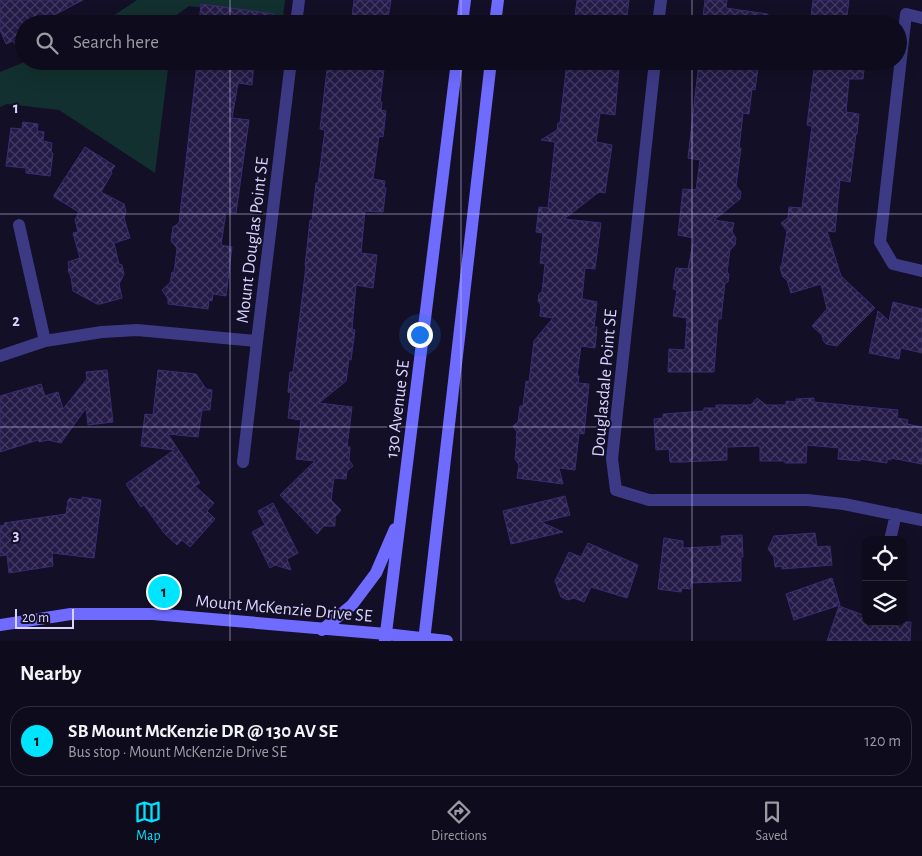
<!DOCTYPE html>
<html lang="en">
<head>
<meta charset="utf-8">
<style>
	body { margin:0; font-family:"Alegreya Sans",sans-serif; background:#1c1929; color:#f1f3f6 }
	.controls { position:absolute; right:15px; bottom:15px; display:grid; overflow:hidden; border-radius:10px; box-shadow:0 5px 20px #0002 }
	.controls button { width:45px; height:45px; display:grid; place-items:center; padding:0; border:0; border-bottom:1px solid #2e2b3b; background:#0e0b1c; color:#f1f3f6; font:25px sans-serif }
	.scale { position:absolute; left:15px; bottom:12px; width:59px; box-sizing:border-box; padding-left:5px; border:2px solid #d9d4ff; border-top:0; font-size:14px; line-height:18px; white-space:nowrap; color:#d9d4ff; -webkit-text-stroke:4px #130f26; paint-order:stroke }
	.you { position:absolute; left:419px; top:334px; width:18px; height:18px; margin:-12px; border:4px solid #fff; border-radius:50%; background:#1a73e8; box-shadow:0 0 0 8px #1a73e833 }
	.badge { display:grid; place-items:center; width:32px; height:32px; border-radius:50%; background:#00e5ff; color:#111; font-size:16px; font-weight:700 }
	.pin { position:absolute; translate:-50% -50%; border:2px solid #fff; box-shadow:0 1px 5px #0006 }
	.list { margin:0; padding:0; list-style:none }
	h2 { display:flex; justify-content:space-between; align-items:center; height:65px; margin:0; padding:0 20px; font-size:21px }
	h2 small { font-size:16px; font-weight:400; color:#9b9ba3 }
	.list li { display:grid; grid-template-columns:32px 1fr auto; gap:15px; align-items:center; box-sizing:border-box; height:70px; margin:0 10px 10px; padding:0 10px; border:1px solid #2e2b3b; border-radius:20px }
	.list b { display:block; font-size:19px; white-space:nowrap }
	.list p { margin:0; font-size:16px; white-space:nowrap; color:#9b9ba3 }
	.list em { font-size:16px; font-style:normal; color:#9b9ba3 }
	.icon { flex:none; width:28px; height:28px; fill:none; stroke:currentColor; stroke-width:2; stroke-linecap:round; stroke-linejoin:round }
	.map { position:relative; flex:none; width:922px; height:641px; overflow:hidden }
	.search { position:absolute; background:#0e0b1c; box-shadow:0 5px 20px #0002; left:15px; right:15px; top:15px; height:55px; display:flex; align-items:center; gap:12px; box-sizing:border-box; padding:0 18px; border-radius:28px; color:#9b9ba3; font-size:19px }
	.sheet { height:145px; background:#0e0b1c }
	nav { display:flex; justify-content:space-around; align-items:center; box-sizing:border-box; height:70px; border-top:1px solid #2e2b3b; background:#0e0b1c; font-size:14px; color:#9b9ba3 }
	nav a { display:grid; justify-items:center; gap:2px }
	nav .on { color:#00e5ff }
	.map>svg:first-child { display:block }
	.green { fill:#12302f }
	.building { fill:url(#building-cross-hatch); stroke:#3b2d73 }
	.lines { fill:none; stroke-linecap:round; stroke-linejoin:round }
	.street { stroke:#3d3a85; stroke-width:12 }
	.secondary { stroke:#6f6bff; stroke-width:12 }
	.grid { fill:none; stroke:#d9d4ff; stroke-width:1; stroke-opacity:0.55 }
	.labels { text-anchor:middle; stroke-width:4; stroke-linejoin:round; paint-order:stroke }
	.street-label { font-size:18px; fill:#d9d4ff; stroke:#130f26 }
	.grid-label { font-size:16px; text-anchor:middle; font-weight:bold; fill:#d9d4ff; stroke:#130f26; stroke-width:4; stroke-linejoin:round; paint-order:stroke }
</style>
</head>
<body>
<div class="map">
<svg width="922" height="641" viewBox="0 0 922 641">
	<defs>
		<pattern id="building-cross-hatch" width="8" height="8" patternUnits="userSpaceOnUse" patternTransform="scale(1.25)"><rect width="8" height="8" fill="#241b47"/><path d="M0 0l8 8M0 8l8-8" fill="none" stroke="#433b63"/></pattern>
	</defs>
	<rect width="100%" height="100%" fill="#130f26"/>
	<path class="green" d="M137,0H285L283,17L189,6L174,17L173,24H101Z
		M27,61H169L155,173L59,110L7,104L0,107V72Z"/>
	<path class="building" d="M0,0H83L37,24H24V56L13,41L6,44L0,30Z
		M354,0H391L387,24H354L355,17H352Z
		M577,0H629L626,24H574Z
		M705,0H727L726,8L768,14L767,24H702Z
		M813,0H849L846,24H810Z
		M201,4L274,14L273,24H199Z
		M206,61H252V63H254L252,85L238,83L232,118L249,120L236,213L226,212L221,245L232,247L226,296L213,294L212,301L209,300L208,309L168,304V299L162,290L170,283L172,272L174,273L177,248L171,241L173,227L179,223L197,64L206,65Z
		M328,61H385L380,102H382L381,110L386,111L383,137L379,136L373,179L385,181L384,188H386L383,212L365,211L361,253L377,255L373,288L356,285L352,329L355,330L351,360L349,359L346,381L319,403L352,407L347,447H350L349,460L353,466L347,471L346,479L334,478L331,500L341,510L335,517V526H324L317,534L280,495L315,461L296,459L301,420L288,418L291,393L288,392L290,372H293L306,266H305L310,220H312L316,183H318L325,130L320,129Z
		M567,61H605L604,66L619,68L615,115L600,113L596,142L612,145L605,193L599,192L564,219L601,223L595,269L585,268L582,299L597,302L594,327H597L595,348L581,346L577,376H579L578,383L589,384L584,434L579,433L575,470L559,468L563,484L517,478L519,465L515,459L517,438H516L517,432L513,426L518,422L520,406H523L526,381L529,382L534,341L553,318L540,316L541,305L538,301L539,294L542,292L545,264L540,263L543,233L536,232L539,207L548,208L555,142L541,140L557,130L558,123H560Z
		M716,61H759L755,90L752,89L749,114L743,113L739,148H741L736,186L741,192L740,199L714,220L734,223L732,232L736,238L735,245L730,250L727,272L729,274L728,282L725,283L721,319H718L714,372H668L669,349L685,350L687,318L673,316L677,290L673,289L676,268L688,269L694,238L678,235L683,189L696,190L700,160L688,158L699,62L716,64Z
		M815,61H865L863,79H849L846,112L859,114L857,134H856L850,182L840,180L835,232L827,231L841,276L875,308L837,346L826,344L823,340L822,335L812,326L827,309L821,284L791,293L787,280L783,277L780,268L782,264L787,231L781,223L788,218L789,207L802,208L812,126L807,125Z
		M23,122L38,124L37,131L44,132L43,141L52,143L51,153H53L50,176L26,173V168L6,166L11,128L22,129Z
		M85,147L115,166L111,171L112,173L101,192L124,204L126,212L124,218L130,238L114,243L119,264L122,265L124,274L119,284L122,298L100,304H97L73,291L71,277L68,270L69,267L68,262L80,258L73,233L78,232L75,220L79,212L54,197V195Z
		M893,302L922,309V353L901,348L899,359L869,353L878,311L889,321Z
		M107,370L113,422L88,425L86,408L61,443L48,440L39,442L38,440L0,452V396L41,384L45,396L58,392L63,409L87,379L86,372Z
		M158,370L196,374L206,389L212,390L210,410H202L198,437L168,434L200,483L195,486L214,503L207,511L215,519L190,547L182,540L177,545L164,533L144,505L141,507L126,484L174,450L141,446L145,414L153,415Z
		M757,398L766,405H786V401L796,402V399L814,398V402L898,410L897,418L908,420L907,424L922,427V464L891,458V460L887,459V463L860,459V461L838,459L839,448L807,445L806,463H785V461H760V446L727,447V460L683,462H670L669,449L656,450L654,419L663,418V414L704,411V408H716V405H751Z
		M565,496L570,515L541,522L563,532L511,544L503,511Z
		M82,497L101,500L94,558L52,553L53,566L9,573L7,555L0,556V526L5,525L4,523L66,514L68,500L70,498L82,500Z
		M273,503L298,553L287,559L291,570L275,565L270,568L252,532L265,525L258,511Z
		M815,533L817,547L830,546L832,565L782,569V566L775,567L774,557L768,549L774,536Z
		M742,535L743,557H741V581L691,583L690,589L682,588L681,592L658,589L664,538L683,541V548L722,546L721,536Z
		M588,543L638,565L627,598L591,587L584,602L574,598L568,600L561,597L555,581L569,552L581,557Z
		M832,578L840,605L794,620L786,594Z
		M839,606L866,616V622H911L910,641H827Z"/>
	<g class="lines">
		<path class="street" d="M922,18L906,14L880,242L893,264L922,271
			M296,24L299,0
			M658,24L661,0
			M655,61L612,459L616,490L649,500H807L844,504L922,520
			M19,225L45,341
			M0,356L45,341L102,332L137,330L257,341L291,61
			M243,462L257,341
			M890,540L896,514"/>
		<path class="secondary" d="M462,24L465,0
			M495,24L498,0
			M0,625L71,614H153L386,634L447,641
			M322,630L352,605L376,573L395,529
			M385,641L457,61
			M424,641L491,61"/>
	</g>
	<path class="grid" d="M230,0V24M461,0V24M692,0V24M230,61V641M461,61V641M692,61V641M0,214H922M0,427H922"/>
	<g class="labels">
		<g class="street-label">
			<text transform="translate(252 240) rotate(-83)" y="6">Mount Douglas Point SE</text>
			<text transform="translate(604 383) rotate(-85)" y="6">Douglasdale Point SE</text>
			<text transform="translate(397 409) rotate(-83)" y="6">130 Avenue SE</text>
			<text transform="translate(284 608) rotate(5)" y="6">Mount McKenzie Drive SE</text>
		</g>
	</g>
	<g class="grid-label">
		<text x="16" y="113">1</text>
		<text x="16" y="326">2</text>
		<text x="16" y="540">3</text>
	</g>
</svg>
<div class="controls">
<button><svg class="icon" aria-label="locate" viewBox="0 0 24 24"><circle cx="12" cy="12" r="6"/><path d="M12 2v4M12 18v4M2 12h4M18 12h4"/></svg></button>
<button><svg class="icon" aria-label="layers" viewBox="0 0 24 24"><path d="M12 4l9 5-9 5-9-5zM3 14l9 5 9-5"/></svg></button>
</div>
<div class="scale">20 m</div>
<div class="you"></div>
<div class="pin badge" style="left:164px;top:592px">1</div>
<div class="search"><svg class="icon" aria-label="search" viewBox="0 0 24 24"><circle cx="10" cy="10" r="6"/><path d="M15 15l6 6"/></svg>Search here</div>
</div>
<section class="sheet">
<h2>Nearby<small></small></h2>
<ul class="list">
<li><span class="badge">1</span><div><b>SB Mount McKenzie DR @ 130 AV SE</b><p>Bus stop · Mount McKenzie Drive SE</p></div><em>120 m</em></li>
</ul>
</section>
<nav>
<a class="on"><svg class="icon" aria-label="map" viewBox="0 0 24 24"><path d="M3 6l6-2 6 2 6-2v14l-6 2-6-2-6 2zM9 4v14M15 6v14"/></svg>Map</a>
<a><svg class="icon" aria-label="directions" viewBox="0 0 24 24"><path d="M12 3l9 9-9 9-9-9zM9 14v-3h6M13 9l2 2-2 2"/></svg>Directions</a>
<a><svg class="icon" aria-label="saved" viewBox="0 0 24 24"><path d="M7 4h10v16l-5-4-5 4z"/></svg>Saved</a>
</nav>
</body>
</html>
